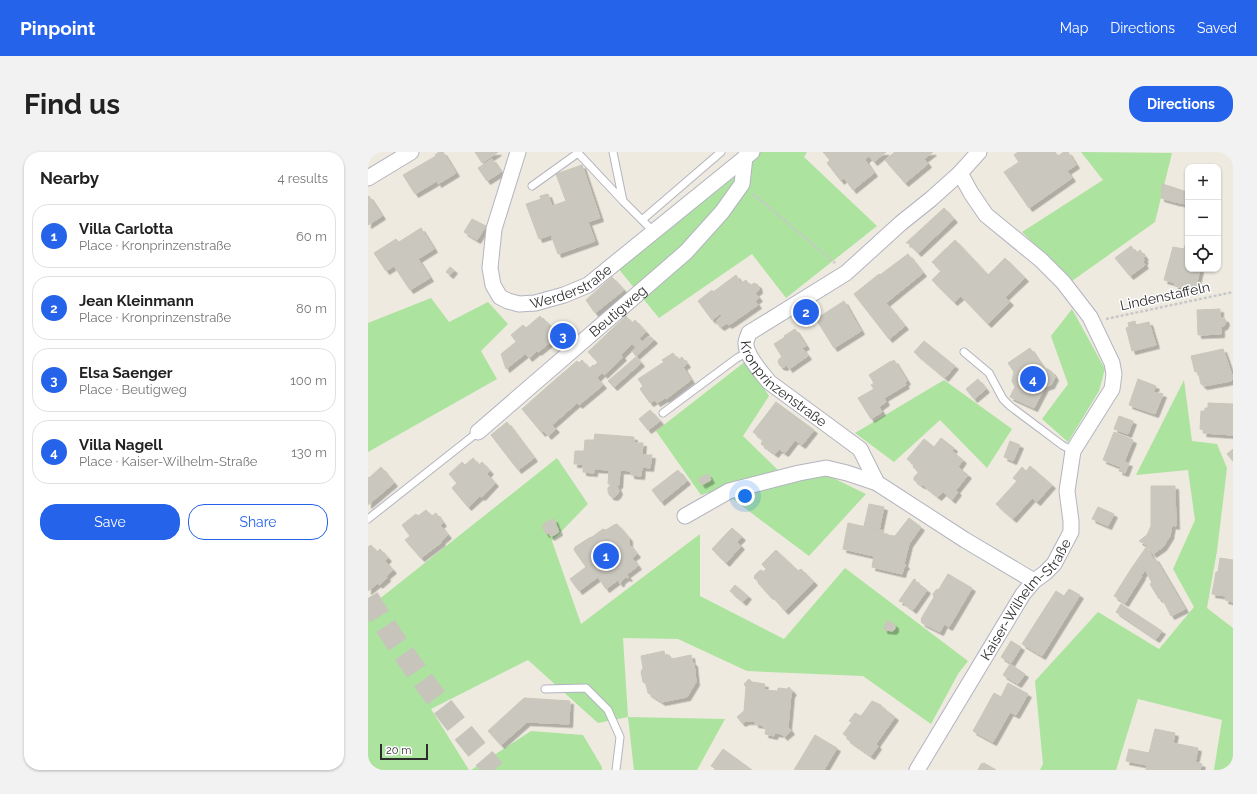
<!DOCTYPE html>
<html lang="en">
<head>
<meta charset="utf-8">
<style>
	body { margin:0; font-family:Raleway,sans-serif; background:#f2f2f2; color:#222 }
	.controls { position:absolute; right:12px; top:12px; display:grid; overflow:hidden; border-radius:8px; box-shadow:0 1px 3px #0004 }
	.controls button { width:36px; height:36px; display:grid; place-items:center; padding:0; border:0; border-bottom:1px solid #e0e0e0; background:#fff; color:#222; font:20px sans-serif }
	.scale { position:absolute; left:12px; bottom:10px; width:48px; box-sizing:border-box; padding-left:4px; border:2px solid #2d2d2d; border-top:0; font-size:11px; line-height:14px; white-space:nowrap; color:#2d2d2d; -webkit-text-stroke:3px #fff; paint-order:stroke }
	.you { position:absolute; left:377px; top:344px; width:14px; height:14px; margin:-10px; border:3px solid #fff; border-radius:50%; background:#1a73e8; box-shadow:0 0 0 6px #1a73e833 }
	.badge { display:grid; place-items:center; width:26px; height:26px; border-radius:50%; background:#2563eb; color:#fff; font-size:13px; font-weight:700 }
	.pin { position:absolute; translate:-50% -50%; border:2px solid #fff; box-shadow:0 1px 4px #0006 }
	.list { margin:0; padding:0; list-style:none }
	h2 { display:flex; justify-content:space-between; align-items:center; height:52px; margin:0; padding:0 16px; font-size:17px }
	h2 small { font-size:13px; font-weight:400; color:#767676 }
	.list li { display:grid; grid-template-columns:26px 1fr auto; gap:12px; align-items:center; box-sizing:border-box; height:64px; margin:0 8px 8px; padding:0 8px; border:1px solid #e0e0e0; border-radius:16px }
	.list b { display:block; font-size:15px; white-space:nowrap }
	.list p { margin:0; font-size:13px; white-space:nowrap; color:#767676 }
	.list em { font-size:13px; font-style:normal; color:#767676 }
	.actions { display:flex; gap:8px; padding:12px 16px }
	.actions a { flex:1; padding:9px 0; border:1px solid #2563eb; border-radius:16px; text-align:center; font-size:14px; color:#2563eb }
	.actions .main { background:#2563eb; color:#fff }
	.icon { flex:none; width:22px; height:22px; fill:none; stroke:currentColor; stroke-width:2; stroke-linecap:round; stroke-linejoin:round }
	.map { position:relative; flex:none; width:865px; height:618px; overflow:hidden; border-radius:16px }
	header { display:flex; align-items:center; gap:24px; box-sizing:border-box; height:56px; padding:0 20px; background:#2563eb; color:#fff }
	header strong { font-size:19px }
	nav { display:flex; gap:22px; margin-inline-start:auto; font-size:14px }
	.intro { display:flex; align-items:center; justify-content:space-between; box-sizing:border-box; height:96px; padding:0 24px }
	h1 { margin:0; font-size:28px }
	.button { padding:10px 18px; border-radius:16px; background:#2563eb; color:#fff; font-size:14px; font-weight:700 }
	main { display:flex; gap:24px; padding:0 24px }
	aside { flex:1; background:#fff; border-radius:16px; box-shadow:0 1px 3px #0004 }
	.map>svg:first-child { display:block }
	.green { fill:#ace39e }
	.building { fill:#cac8be; stroke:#cac6b9; filter:url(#shadow) }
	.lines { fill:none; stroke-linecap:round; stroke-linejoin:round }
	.primary-tunnel { stroke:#c7c4bc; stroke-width:22; stroke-dasharray:22 11; stroke-linecap:butt }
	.service-casing { stroke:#b3b4c0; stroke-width:9 }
	.minor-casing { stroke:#b3b4c0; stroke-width:17 }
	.path { stroke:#c8c8c8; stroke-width:2.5; stroke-dasharray:3 2; stroke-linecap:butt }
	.service { stroke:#fff; stroke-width:7 }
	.minor { stroke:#fff; stroke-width:15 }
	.labels { text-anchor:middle; stroke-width:3; stroke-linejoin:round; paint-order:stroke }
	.street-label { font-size:14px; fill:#2d2d2d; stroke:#fff }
</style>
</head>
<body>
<header>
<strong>Pinpoint</strong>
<nav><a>Map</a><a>Directions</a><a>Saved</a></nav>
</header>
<div class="intro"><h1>Find us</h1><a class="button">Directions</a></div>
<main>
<aside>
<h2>Nearby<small>4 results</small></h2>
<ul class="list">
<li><span class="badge">1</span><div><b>Villa Carlotta</b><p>Place · Kronprinzenstraße</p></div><em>60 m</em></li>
<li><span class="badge">2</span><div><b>Jean Kleinmann</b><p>Place · Kronprinzenstraße</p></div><em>80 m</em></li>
<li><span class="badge">3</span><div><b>Elsa Saenger</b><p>Place · Beutigweg</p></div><em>100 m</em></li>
<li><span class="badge">4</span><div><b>Villa Nagell</b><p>Place · Kaiser-Wilhelm-Straße</p></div><em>130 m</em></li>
</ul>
<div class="actions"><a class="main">Save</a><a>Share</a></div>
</aside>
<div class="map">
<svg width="865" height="618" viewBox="0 0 865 618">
	<defs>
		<filter id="shadow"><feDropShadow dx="3.5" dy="3.5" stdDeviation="0" flood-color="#0004"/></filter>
	</defs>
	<rect width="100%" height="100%" fill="#eeeae0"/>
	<path class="green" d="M392,0H439L436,5L509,74L418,146L384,102L291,166L249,115Z
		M713,0L804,1L787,70L704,129L654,80L735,28Z
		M63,146L81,170L120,150L140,172L113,199L129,227L0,300V171Z
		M704,157L737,217L731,239L700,290L674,267L700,232L683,184Z
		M378,209L401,244L375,284L411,319L333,343L288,279Z
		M576,228L644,277L619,316L572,268L526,310L487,281Z
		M816,228L824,289L849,292L859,316L849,399L839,456L865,476V618H846L854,568L770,547L748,618H672L675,612L667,529L730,460L791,497L826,455L805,417L827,368L820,318L768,323Z
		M189,306L220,352L184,389L213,472L332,382V444L416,487L477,416L600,509L590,522L563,572L495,524L379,519L310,487L255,486L260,565L357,567L329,618H266L260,565L230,571L160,508L63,557L101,618H0V456Z
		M457,322L498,342L441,404L362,345Z
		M163,579L215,583L234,615V618H103Z"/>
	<path class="building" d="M71,0H75L88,21L70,32L69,29L47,42L35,23L68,4L67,3Z
		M107,0H130L114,11Z
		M455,0H518L506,10L501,4L497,8L506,21L485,38L476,26L473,29L459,11L462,8Z
		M527,0H565L556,7L560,12L537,31L517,8Z
		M650,0H687L690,4L696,0H700L708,13L699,19L704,26L661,56L636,20L651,10L646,3Z
		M124,7L133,20L119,29L110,16Z
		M214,13L232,66L220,70L227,89L190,102L183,83L171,87L158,52L173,47L172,44L180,42L184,54L198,49L188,22Z
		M794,32L804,35L800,48L793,46Z
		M804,35L810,37L807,50L800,48Z
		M810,37L816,39L813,51L807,50Z
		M816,39L820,40L819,53L813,51Z
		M1,44L14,64L0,73V45Z
		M576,56L586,67L550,101L540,91H538Z
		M104,67L118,74L109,88L96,80Z
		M53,76L66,97L50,107L62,126L42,138L26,114L18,119L6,101L28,87L31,90Z
		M819,87L820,88V117H832L827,139L807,134V131L796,128L805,95L816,97Z
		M587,88L620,123L637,106L657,126L637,145L642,150L620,172L593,144L586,150L564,128L573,119L564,110Z
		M763,94L768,101L772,98L777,105L775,106L777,108L775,110L777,113L762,124L747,106Z
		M540,102L555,121L518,151L537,174L521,187L486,142L511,122L512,123Z
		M82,115L86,118L82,123L78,120Z
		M368,123L373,131L378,128L382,134L386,131L390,133L391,138L387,141L391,146L387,149L390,153L364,171L360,173L359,171L353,175L348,171L349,168L354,164L352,162L344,168L330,149L344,138L345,140Z
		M244,125L256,138L227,161L218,148Z
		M476,149L493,179L466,196L448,167Z
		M852,157V165L857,167L858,170L856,174L853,175V182L830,183L829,158Z
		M172,164L174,167L175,166L190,184L170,200L169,199L161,206L143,183L155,173L158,176Z
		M258,164L264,171L267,168L278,180L271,186L274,189L267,195L264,192L260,196L243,178Z
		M767,169L768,173L781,170L788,193L764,199L758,176L761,175L760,171Z
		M427,177L438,194L434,196L440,204L421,217L419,213L416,215L412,214L410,210L411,207L414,205L406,192L417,185L416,184Z
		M243,178L260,196L253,203L255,205L236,223L234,220L233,222L226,214L230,210L220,200Z
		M280,185H283L286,188L268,204L264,199L274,189V190Z
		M556,189L587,214L577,226L546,200Z
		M148,190L157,202L138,217L133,202Z
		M662,196L676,217H680L684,220L687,225L683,233L677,235L666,256L642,245L647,235L644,229L646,220L640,211Z
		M855,197L865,226L863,229L836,234L833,232L830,219L827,220L823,204Z
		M305,201L310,208L314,205L319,212L315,215L323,228L298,247L297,246L289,251L287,248L282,251L272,237L275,234L270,227L296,210L294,208Z
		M268,205L273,211L246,235L240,229Z
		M214,208L235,233L211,253L188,227L209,209L211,211Z
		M526,208L539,229L536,231L534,227L531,229L526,219L528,218L523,210Z
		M523,209L528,218L526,219L531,229L534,227L538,233L516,246L518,250L511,255L514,260L503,267L490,246L506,237L503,233L506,231L501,223Z
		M225,213L233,222L229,226L221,217Z
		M188,227L209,251L184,273L188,277L180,284L176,279L174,281L154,257Z
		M610,227L618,237L606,247L598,237Z
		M770,227L788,234L785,240L792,242V241L795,242L787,262L761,253Z
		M408,250L446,278L434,293L427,288L417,301L411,297L407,302L393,292L395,288L385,280Z
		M840,251L865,252V283L835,281L836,278L832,277L833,259H837V256H840Z
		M282,258L292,269L280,278L271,267Z
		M751,264L765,269L760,282L746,277Z
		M139,270L166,306L150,318L123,283Z
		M746,280L765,288L756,310L761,311L757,321L751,319L753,315L735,308Z
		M227,282L266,285V291H275L274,303H284L282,316L274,315L273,324L263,323V319L252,318L251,333H249V334L251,339L249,343L246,345L242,344L240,340V336L243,332H240L241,318L226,317V321L215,320V312H206L207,299H216L217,288H226Z
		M573,286L586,296L584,299L595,308L590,315L600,323L588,338L590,340L584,348L575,340L570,345L555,333H553L546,328V325L551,320L545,315L546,313L539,307L556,287L566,295Z
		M642,289L652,293L645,309L636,305Z
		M865,297V309L859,302Z
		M105,306L111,313L114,310L122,319L119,322L127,331L114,345L112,344L100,355L84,336L89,331L81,322L94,310L97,313Z
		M662,314L684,333L669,350L664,346L645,367L628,352L649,329L645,326L654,315L658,319Z
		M13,315L26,331L0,353V325L1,326Z
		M310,318L319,329L293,350L284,338Z
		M340,322L343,328L334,333L330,327Z
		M783,334H807L808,374L804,373L802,384L795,395L785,402L779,393L771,389L779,383L783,374Z
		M501,352L516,355L511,378L496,374Z
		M730,355L746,362L740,374L724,367Z
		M58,358L64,364L68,361L75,371L72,373L80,383L73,389L74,390L53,406L37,388L42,384L34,373L48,362L50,364Z
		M541,366L553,375L541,392L531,390L532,385L527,384Z
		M186,367L191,380L183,385L181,381L178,382L174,374L177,373L176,371Z
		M480,371L516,379L515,382L532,385L531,390L541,392L536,412L538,413L537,415H536L534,422L504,415L506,404L475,397Z
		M249,372L261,386V392L269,402L264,406L270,414L258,423L261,425L260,426L258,425L253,429V431H251L250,428L238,437L230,425L234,422L225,410L223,414L218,415L206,398L207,395L221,386L224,385L235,377L238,378L246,373Z
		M364,376L374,385L369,390L359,381Z
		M359,381L373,394L358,411L344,397Z
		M3,393L9,400L12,397L20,406L17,409L25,418L18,424L19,426L11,433L10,431L0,439V395Z
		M779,394L785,407L775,413L778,417L773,424L763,417Z
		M408,398L430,419L433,417L446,430L417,459L403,443L402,444L390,431L391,430L386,426L387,423L391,419L394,418L395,420L399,416H397L394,412Z
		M787,406L817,457L803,464L797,452L793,446L791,447L782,432L784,431L775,413Z
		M852,406L865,408V450L857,448L858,444L844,442L848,420H850Z
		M225,410L234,422L211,439L202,427L218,415L223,414Z
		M763,417L774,424L757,451L746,444Z
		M580,422L604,436L581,475L576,472L572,480L554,471L553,467L566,445L565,442L568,438L571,437Z
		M546,427L548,428L547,429L559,438L545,458L533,449V450L531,449Z
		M367,433L380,444L375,450L362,439Z
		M701,437L712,443L674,504L654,492L688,439L696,444Z
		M753,452L794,479L788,487L748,460Z
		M520,468L527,473V477L525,479L516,478V474Z
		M643,489L653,495L643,511L633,505Z
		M296,499L297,504L301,503L304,507L323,503L324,510L326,511L328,530L319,545L294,550L280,541L278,532L275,530L273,520L275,516L273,504Z
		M642,512L657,522L650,532L635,523Z
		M381,527L384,530L397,532L396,538L410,539V536L419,537L421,535L425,540L423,542L420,575L423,579L416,585L414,582L407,581L406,584L397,582L398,578L394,573L387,572V569H378L374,571L369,565L376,559L378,535L376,532Z
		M640,531L660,542L648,563L642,560L625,590L605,579L626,541L633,545Z
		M156,546L202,549L201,572L159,570L133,593L120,579Z
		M504,549L513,553L514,555L527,565L508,592L510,594L503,604L479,587L480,585L475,582L484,570L481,569L487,561L493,564Z
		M787,577L807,581L805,591L830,596L827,610L834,612L832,618H778L779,613L758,609L761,597L781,601Z
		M447,583L469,596L456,618H426Z
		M355,597L384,618H350L343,614Z
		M616,611L628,618H610L613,612Z"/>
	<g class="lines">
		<path class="primary-tunnel" d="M0,446C37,507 80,564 126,618"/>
		<defs>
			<path id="service" d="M245,0L255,49L274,68
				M164,34L210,1L255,49
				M286,80L274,68L353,0
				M596,200L621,221L635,247L642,254L694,293L705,299
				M295,261L369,206L380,200
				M0,367L110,280
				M177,537L218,536L240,558L252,585L248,618"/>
			<g id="minor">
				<path id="s1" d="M150,0L126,77L122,116L125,133L132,145L140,149L151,152L167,151L196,143L220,133L384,0"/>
				<path id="s2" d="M592,21L563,47L533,71L478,121L381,181C380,184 378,188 378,191C377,203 394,221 401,230L492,297L509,331L597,388L666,429"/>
				<path d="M0,26L43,0"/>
				<path id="s3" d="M110,280L318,100L354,60L374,32L377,5"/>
				<path d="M317,364L361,339L431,321L458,316L479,321L509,331"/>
				<path id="s4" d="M549,618L655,442L666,429L677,421L686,412L703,380V369L699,339L705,299L744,237L746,222L744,211L722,165L695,130L673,108L618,63L603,41L592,21L611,0"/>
			</g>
		</defs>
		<use href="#service" class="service-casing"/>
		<use href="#minor" class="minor-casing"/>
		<path class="path" d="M385,42L467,111
			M738,167L865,140"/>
		<use href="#service" class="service"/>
		<use href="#minor" class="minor"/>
	</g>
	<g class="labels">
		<g class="street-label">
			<text dy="5" stroke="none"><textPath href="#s1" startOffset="227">Werderstraße</textPath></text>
			<text transform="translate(797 144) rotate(-12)" y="5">Lindenstaffeln</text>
			<text dy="5" stroke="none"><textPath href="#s3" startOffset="185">Beutigweg</textPath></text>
			<text dy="5" stroke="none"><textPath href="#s2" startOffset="333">Kronprinzenstraße</textPath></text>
			<text dy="5" stroke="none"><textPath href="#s4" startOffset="203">Kaiser-Wilhelm-Straße</textPath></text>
		</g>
	</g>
</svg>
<div class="controls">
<button>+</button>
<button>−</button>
<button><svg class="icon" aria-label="locate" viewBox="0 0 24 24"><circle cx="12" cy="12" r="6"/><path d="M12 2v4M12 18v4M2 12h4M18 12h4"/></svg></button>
</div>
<div class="scale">20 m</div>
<div class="you"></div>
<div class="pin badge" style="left:238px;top:404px">1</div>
<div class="pin badge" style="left:438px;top:160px">2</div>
<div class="pin badge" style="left:195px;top:184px">3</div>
<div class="pin badge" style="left:665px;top:227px">4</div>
</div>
</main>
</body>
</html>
